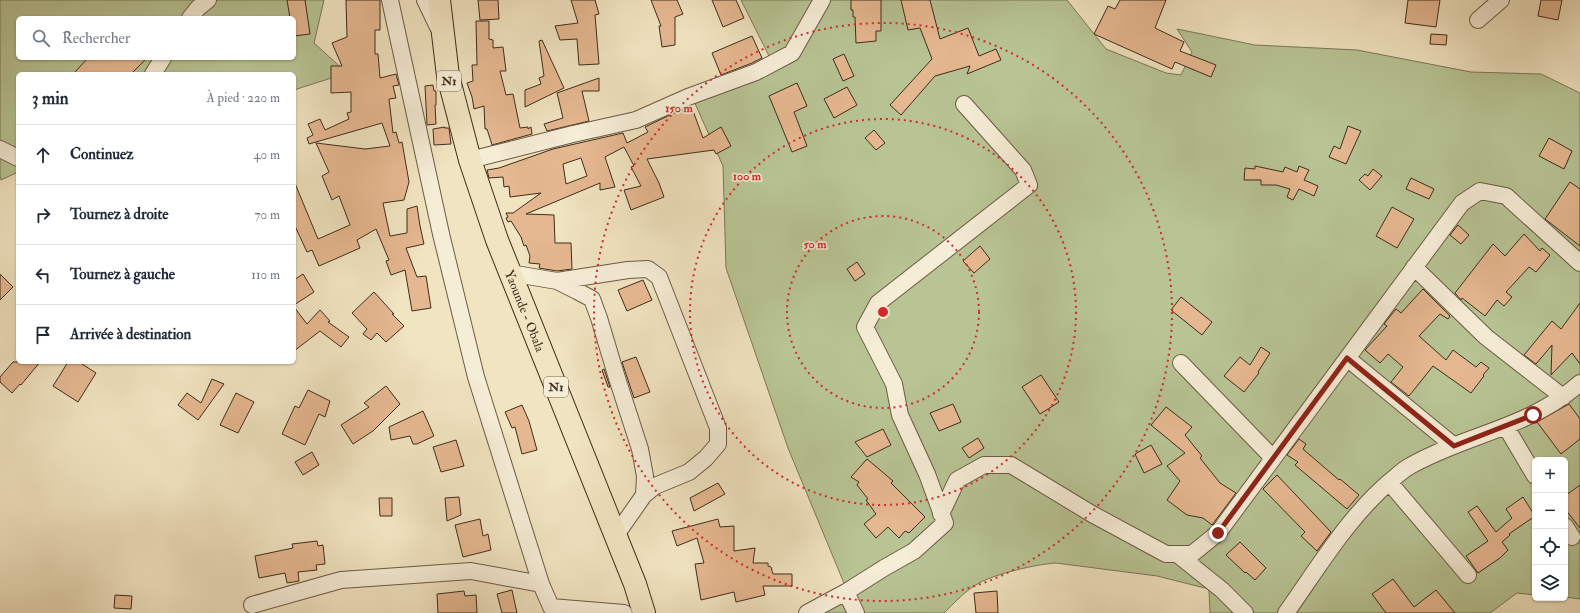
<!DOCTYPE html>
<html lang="fr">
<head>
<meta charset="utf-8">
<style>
	body { margin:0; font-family:"IM FELL Double Pica",serif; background:#f2f2f3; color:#1f2937 }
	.controls { position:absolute; right:12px; bottom:12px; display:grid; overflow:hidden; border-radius:6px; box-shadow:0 1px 3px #0004 }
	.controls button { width:36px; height:36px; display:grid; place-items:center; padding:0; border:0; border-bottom:1px solid #e0e1e3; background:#fff; color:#1f2937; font:20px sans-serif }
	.stop { position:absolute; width:12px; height:12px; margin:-9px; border:3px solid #8f2418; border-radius:50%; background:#fff }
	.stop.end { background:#8f2418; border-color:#fff; box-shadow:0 1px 4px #0008 }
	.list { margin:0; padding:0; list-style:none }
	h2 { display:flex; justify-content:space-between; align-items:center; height:52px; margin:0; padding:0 16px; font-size:17px }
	h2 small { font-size:13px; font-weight:400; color:#747a83 }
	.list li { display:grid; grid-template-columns:26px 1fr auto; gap:12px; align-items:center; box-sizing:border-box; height:60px; padding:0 16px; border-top:1px solid #e0e1e3 }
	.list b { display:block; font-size:15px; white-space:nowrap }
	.list em { font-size:13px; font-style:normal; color:#747a83 }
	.icon { flex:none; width:22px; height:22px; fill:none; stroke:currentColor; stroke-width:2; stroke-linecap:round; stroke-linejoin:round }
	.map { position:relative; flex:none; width:1580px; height:613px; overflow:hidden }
	.search { position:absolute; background:#fff; box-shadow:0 1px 3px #0004; left:16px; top:16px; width:280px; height:44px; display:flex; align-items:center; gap:10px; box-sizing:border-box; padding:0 14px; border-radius:6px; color:#747a83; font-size:15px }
	.panel { position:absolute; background:#fff; box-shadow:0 1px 3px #0004; left:16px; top:72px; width:280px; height:292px; border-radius:6px }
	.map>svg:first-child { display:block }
	.green { fill:#b8c494; stroke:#7b7858; fill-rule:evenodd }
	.building { fill:#e6b891; stroke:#3e2d1b; fill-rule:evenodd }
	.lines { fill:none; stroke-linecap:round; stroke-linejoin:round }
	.minor-casing { stroke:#6b5b44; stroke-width:18 }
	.highway-casing { stroke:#3e2d1b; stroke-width:24 }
	.minor { stroke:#f6edd7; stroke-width:16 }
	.highway { stroke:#f1e4c1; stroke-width:22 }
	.route { stroke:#8f2418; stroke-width:5 }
	.ring { fill:none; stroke:#d62828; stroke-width:2; stroke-dasharray:2 4 }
	.labels { text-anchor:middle; stroke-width:3; stroke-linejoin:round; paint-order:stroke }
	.shield { fill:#f6edd7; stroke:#756753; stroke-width:1 }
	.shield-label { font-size:12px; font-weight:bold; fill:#3e2d1b }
	.street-label { font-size:13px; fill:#3e2d1b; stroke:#f6edd7 }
	.centre { fill:#d62828; stroke:#f6edd7; stroke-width:2 }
	.ring-label { font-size:12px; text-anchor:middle; font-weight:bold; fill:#d62828; stroke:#f6edd7; stroke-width:3; stroke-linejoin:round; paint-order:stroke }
</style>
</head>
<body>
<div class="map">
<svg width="1580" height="613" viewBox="0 0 1580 613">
	<rect width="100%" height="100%" fill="#f1e4c1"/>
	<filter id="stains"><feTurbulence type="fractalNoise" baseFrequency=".005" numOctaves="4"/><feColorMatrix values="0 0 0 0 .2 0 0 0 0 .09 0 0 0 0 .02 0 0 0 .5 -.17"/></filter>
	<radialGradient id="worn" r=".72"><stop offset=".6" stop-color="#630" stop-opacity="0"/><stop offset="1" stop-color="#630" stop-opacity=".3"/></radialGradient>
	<path class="green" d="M0,0H324L314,43L347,73L294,90V74H18V172L1,180L0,176ZM18,18H294V58H18Z
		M741,0H1067L1106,49L1166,73L1181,75L1192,52L1177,29L1255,45L1357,50L1471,72L1541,74L1580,93V599L1565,597V460H1535V595L1517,593L1490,613H1210L1209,589L1157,576L1056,563C1037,564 995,574 979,583C966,590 954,603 944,613H804L846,588L788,448L726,268L723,166L693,99L773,64Z"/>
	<path class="building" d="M287,0H305L310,34L294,36V18H290Z
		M346,0H380V30H375V54H378L380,78L396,74L399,85L393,86L396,98L389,99L393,133L396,132L399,143L402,142L409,182L404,200L383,203L390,236L407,233V209L417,206L420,226L424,244L406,248L417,277L426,276L431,308L412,311L405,270L391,275L386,261L389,260L376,229L357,240L360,248L319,266L312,250L307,252L294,224V181L318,239L350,225L339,196L332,200L322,176L329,172L316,143L365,149L390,146L382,123L309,144L307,138L313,135L308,124L320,119L325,130L349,119L347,113L351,112V92L331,93V66H342L332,43L347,37Z
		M478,0H498L499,19L480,20Z
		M571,0H595L599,14L595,15L599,64L579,65L577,39L560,40L555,26L578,23Z
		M651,0H677L683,14L675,17V45L662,47L659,26H661Z
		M712,0H736L744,18L723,27Z
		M851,0H881V31H876V41L856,43L855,17H853V10H851Z
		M901,0H930L940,39L968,28L979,56L996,49L1001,60L967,74L970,66L935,76L901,115L890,105L932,59L920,28L908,30Z
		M1120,0H1166L1155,28L1184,42L1180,51L1216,65L1211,77L1175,62L1172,69L1094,34L1108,6L1115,9Z
		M1408,0H1440L1436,27L1405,23Z
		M1541,0H1562L1558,20L1538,16Z
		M476,21H489V39L493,40V48L503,47L506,71H500L506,95L513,94L520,128L528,127V129L531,127L532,134L492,145L487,129H485L484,106L474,109L472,97L467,83L473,81L472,65H477Z
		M1431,34L1447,35L1446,45L1430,44Z
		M752,36L762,58L752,63L721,75L712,53Z
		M542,40L564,88L525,107V90L541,84L539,78L544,76L539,41Z
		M844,54L854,76L843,81L833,59Z
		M88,58H147L131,74H73Z
		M599,78V91H582L589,121L547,131L544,124L563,118L557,93Z
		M797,83L807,106L794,112L807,146L792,152L769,96Z
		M433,85L434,91H436V105H435L436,124L427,125L425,86Z
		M847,87L857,105L834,118L824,99Z
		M692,108L703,138L721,127L731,146L716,154L714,150L647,159L659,183L664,197L631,210L624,190L641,186L631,167L634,166L624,147L605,157L615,187L600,190V183L526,214L554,215L555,243H571L572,269L557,271L539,268L540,264L529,263L530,256L526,245L524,246L521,237L511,221L508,222L506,218L508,217L506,213H513L541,193L510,197L509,186L504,187L503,177L489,178L487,170L499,168L553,149L623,133L627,143L648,132L645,127L674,113ZM581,158L587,176L566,184L563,164Z
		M1348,126L1361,131L1346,164L1329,157L1334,146L1340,149Z
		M445,127V128H449L451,144L434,145L433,129Z
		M874,130L885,143L876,150L865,138Z
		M1549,138L1572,151L1564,169L1539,156Z
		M1255,166L1283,172L1285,167L1297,172L1299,166L1309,170L1304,180L1318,186L1314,196L1299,189L1293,200L1287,197L1290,189L1276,185H1261V180H1244L1245,168L1255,169Z
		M1373,169L1382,176L1370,190L1359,180L1365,174L1368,176Z
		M1411,178L1434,189L1429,199L1406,189Z
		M1570,182L1580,189V246L1545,219Z
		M1392,207L1414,219L1397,248L1376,236Z
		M1458,225L1469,235L1461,244L1450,235Z
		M1524,234L1540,251L1542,248L1550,255L1536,272L1529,267L1506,292L1512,297L1504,306L1497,300L1485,316L1462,298L1461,300L1455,293L1493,244L1505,256Z
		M980,246L990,259L974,273L963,261Z
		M857,262L865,274L855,281L847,269Z
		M0,274L13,287L0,300Z
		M303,274L314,292L294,305V280Z
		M643,280L652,300L627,311L618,290Z
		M1423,289L1450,316L1448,319L1440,314L1419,336L1446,360L1453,350L1476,367L1481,362L1489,368L1483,375L1484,376L1471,393L1433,366L1409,396L1391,382L1403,367L1388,354L1380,363L1365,350L1387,326L1384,324L1396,309L1401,313Z
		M374,292L394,314H392L404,326L386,342L377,333L371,340L363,334L367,329L352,313Z
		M1181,297L1212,322L1202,335L1171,310Z
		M1580,303V364L1572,353L1551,375L1552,345L1536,364L1524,355L1552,321L1561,329Z
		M294,307L307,324L320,310L330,321L328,322L349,337L341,347L320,331L294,351Z
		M1261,347L1270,353L1258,372L1259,373L1244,392L1224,376L1240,357L1250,365Z
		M636,357L650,392L634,398L622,362Z
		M13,362H40L21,385L20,384L12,393L0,382V377Z
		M68,362H79L96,373L78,402L53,386Z
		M604,369L610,387H608L602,370Z
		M1041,375L1059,402L1040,414L1022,387Z
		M212,379L224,384L198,420L178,405L187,393L201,403Z
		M386,386L400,404L373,431L353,444L341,425L369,407L364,403Z
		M308,390L330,401L325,417L319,414L305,445L282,434L295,406L299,408Z
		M236,393L254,402L238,433L220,425Z
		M953,404L961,422L939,431L930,413Z
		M1569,404L1580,419V439L1561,454L1537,422Z
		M522,405L529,421L537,450L522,454L515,427L512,428L505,412Z
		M1166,407L1192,427L1185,435L1202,456L1200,458L1220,483L1236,493L1212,525L1203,518L1187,515L1167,500L1180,481L1167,466L1185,453L1151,425Z
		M423,411L434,436L417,444H413L410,436L391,440L389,427Z
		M883,429L891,445L867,457L855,442Z
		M978,438L984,448L969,458L962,448Z
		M1299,439L1306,444L1303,449L1339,480L1340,479L1359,495L1347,509L1295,465L1298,462L1287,455Z
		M456,440L464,466L441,472L433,447Z
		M1151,445L1162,464L1144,473L1135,454Z
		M312,452L319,465L303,475L295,462Z
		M867,459L893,481L891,483L925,517L909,533L905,531L899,538L888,527L876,538L864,524L876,514L866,500L868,499L857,485L859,482L851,477Z
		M1277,475L1331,532L1317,551L1301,536L1305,532L1263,489Z
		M718,483L725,494L694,511L690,498Z
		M1580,485V528L1565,509V496Z
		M459,497L461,515L447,521L445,498Z
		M1523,497L1535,516L1509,534L1510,535L1502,542L1508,550L1500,558L1478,573L1466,556L1488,541L1468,512L1477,506L1496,532L1512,518L1506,509Z
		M379,498H392V516H380Z
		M480,519L483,536L488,534L491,550L463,557L455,525Z
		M718,519L720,527L734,526V551L755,548L753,563H768V566L771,567L773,574H792V586H763L765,595L736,602L734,592L701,600L695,564L704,563L697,538L677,546L672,531Z
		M317,541L318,546L323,545L325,564L316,565L317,570L298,572L299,581L287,583L285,573L259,578L255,556L293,548L292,544Z
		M1240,542L1266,568L1255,580L1246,572L1245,573L1226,555Z
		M1393,579L1414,607L1436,590L1455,613H1386L1372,594Z
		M512,590L517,613H502L497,594Z
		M464,591L465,596L476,595L477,613H438L437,594Z
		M997,591L998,613H976L974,593Z
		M115,595L132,596L131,609L114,608Z"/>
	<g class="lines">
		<defs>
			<path id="minor" d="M390,0L441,234L476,377L541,584
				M425,0L438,27
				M190,18L198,8L208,0
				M1478,20L1501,0
				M153,74L163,58
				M0,149L18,158
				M470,160L573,134L636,120L688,97L756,72L792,53L822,0
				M1414,267L1486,337L1563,397
				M510,273L557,281L577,291L592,299L599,318L617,378L640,449L645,476L644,495L616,535
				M557,281L628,270L648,269L659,277L718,428V444L706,458L689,472L655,486L644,495
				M1347,358L1454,446
				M1181,363L1273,458
				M1506,427L1535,476
				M1389,482L1468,575
				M941,514L957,480L984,465H1011L1092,514L1166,554H1192L1218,533L1462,203L1480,191L1506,196L1580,263
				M1565,526L1572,537
				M1177,554L1222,590L1245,613
				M846,592L856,613
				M252,605L341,580L471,571L541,584L551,607L624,613
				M807,613L846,592L884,568L914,551L945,523L927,474L900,415L894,384L865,327L878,303L1029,185L1023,170L964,104
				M1286,613C1318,568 1350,514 1393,479C1399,474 1404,469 1410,466C1466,434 1530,428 1580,383"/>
			<g id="highway">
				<path id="s1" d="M439,0L448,76L470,160L497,240L635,584L644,613"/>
			</g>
		</defs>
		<use href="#minor" class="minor-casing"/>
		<use href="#highway" class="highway-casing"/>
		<use href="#minor" class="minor"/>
		<use href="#highway" class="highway"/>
	</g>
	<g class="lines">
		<path class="route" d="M1218,533L1347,358L1454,446L1533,415"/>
	</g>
	<g class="ring">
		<circle cx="883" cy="312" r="96"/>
		<circle cx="883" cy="312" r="193"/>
		<circle cx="883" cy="312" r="289"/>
	</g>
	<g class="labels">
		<g class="shield">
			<rect x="437" y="71" width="24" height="20" rx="3"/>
			<rect x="544" y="377" width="24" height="20" rx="3"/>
		</g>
		<g class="shield-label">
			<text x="449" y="85">N1</text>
			<text x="556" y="391">N1</text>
		</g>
		<g class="street-label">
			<text dy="5" stroke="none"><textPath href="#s1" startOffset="324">Yaounde - Obala</textPath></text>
		</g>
	</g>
	<circle cx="883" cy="312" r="6" class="centre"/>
	<g class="ring-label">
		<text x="679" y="112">150 m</text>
		<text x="747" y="180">100 m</text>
		<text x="815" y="248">50 m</text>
	</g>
	<rect width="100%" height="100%" filter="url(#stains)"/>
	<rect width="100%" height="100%" fill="url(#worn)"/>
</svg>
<div class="controls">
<button>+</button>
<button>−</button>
<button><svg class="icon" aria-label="locate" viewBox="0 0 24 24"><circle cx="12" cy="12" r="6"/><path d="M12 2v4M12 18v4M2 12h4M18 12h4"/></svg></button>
<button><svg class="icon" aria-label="layers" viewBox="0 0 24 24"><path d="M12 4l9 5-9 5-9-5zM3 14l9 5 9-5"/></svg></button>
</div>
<div class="stop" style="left:1533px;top:415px"></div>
<div class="stop end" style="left:1218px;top:533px"></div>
<div class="search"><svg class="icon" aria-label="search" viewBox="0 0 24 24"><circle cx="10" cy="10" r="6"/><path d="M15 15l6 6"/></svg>Rechercher</div>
<section class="panel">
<h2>3 min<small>À pied · 220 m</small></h2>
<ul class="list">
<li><svg class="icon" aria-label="ahead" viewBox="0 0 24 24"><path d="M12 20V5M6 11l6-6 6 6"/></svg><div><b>Continuez</b></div><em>40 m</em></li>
<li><svg class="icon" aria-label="right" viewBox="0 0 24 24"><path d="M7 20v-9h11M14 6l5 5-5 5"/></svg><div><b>Tournez à droite</b></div><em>70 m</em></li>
<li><svg class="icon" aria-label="left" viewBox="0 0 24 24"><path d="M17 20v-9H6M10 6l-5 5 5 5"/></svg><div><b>Tournez à gauche</b></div><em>110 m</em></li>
<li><svg class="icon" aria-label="arrive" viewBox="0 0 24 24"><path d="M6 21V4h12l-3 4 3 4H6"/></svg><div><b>Arrivée à destination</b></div></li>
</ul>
</section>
</div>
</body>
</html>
